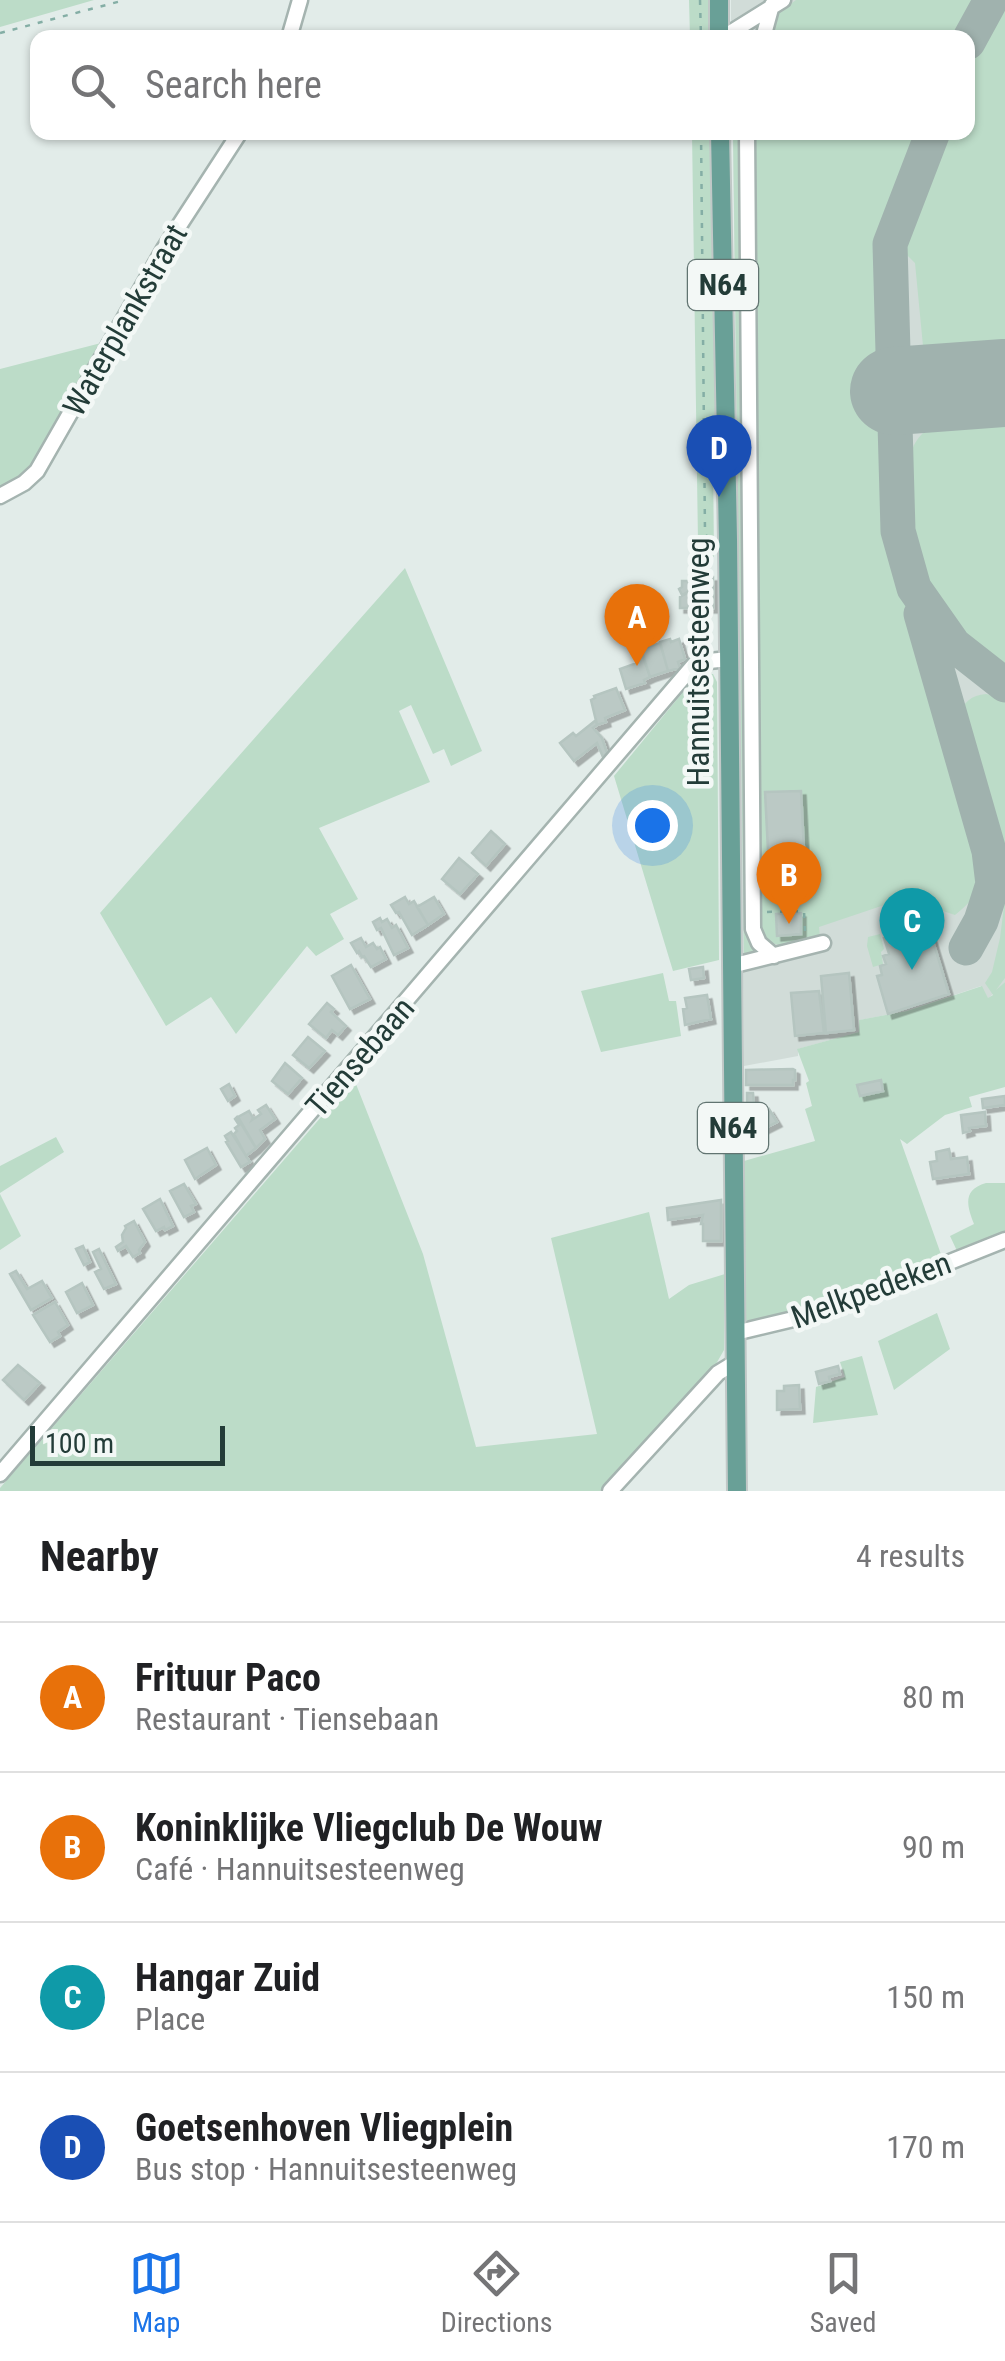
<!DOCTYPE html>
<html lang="en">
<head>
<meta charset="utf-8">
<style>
	body { margin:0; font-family:"Roboto Condensed",sans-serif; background:#f2f2f2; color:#202124 }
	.scale { position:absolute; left:30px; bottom:25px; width:195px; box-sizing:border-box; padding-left:10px; border:5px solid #233c38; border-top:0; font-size:28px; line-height:35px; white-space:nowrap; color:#233c38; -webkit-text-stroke:8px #f3f8f6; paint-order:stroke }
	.you { position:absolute; left:652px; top:825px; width:35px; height:35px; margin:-25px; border:8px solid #fff; border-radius:50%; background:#1a73e8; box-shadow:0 0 0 15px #1a73e833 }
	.badge { display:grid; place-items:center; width:65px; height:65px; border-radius:50%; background:#1a73e8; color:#fff; font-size:32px; font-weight:700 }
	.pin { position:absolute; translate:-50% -82px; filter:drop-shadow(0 2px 5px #0008) }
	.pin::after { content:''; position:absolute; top:52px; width:35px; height:30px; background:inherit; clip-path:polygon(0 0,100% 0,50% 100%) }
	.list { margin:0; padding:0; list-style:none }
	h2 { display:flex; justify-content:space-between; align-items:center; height:130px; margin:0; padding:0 40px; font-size:42px }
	h2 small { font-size:32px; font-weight:400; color:#757577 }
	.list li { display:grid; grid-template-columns:65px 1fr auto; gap:30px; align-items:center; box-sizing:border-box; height:150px; padding:0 40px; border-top:2px solid #e0e0e0 }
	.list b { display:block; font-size:38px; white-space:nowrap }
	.list p { margin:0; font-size:32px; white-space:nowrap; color:#757577 }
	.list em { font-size:32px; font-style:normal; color:#757577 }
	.icon { flex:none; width:55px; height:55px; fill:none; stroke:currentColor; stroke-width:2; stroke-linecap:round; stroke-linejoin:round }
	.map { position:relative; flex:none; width:1005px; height:1491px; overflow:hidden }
	.search { position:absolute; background:#fff; box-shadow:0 2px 8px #0004; left:30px; right:30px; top:30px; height:110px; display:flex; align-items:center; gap:25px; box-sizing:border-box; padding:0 35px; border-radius:20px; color:#757577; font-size:38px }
	.sheet { height:730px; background:#fff }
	nav { display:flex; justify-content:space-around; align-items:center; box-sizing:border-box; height:140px; border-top:2px solid #e0e0e0; background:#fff; font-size:28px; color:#757577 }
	nav a { display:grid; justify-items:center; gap:5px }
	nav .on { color:#1a73e8 }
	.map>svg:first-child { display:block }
	.built { fill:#d1dcd8 }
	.green { fill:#bcdcc8 }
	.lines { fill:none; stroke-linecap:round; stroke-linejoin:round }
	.taxiway { stroke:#a0b2ae; stroke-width:35 }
	.runway { stroke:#a0b2ae; stroke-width:88 }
	.building { fill:#bbc9c5; stroke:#b5c5c0; stroke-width:2.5; filter:url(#shadow) }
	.minor-casing { stroke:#a5b4b0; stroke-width:19 }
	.major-casing { stroke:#c1c8c7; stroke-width:22 }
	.path { stroke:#84aea5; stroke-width:2.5; stroke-dasharray:5 8; stroke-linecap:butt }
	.minor { stroke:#fff; stroke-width:14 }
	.major { stroke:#69a097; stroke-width:18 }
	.labels { text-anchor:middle; stroke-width:9; stroke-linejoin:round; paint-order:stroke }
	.shield { fill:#f3f8f6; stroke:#617471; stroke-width:2.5 }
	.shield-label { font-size:30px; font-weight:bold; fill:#233c38 }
	.street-label { font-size:32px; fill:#233c38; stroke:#f3f8f6 }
</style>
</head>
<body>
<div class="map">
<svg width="1005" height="1491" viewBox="0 0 1005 1491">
	<defs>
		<filter id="shadow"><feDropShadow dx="4.5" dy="4.5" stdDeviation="0" flood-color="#0004"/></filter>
	</defs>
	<rect width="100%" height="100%" fill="#e2ece9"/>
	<path class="built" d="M731,0H1005V982L988,999L981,986L907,1011L860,1020L859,1032L798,1049V1056L744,1066L733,133L968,132V38L731,37Z"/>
	<path class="green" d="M0,0H94L0,27Z
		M689,0H711L712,37H690Z
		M796,0H983L960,37L767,38L774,16Z
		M1005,0V350L943,354L923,346L915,263L898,246L940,133L968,132V59L979,34Z
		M692,133H713L717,439L713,459L714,557L698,543Z
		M733,133H744L760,953L744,957Z
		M750,133H923L885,234L877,272L894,535L912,620L980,849C982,881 981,895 955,915L922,904L917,894L819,927L820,937C796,943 780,953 759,935Z
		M105,342L31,472L0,491V369Z
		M1005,412V673C963,639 919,592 910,536C908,523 909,510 908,497C907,474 905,450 924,432C946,412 977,414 1005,412Z
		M405,568L482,751L451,766L444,749L433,754L411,705L399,711L430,782L319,828L358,899L330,914L344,939L316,956L307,946L236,1034L211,997L166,1026L100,913Z
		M705,674H713L717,682L719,960L673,971L614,776L697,675Z
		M986,694L1005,699V978L996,990L1005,982V1087L969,1097L972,1107L945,1115L907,1144L900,1139L943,1260C906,1274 778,1330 746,1320L744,1161L815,1141L805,1109L812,1106L806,1083L809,1081L797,1049L859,1032V1020L907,1011L982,986L988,998L993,995L985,983L992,972L1000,938L1005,898L1001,866L958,716C964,702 971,695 986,694Z
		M880,934L884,949L881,952L883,964L873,967L867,946L868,937Z
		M663,973L669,1001H676L681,1036L601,1052L581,991Z
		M354,1079L423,1254L476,1447L597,1434L551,1238L649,1212L669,1299L689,1285L725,1274L724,1350L716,1364L600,1491H0V1488Z
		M56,1137L64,1152L0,1193V1166Z
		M986,1183H1005V1232L958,1253L950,1236L974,1224C967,1206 962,1190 986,1183Z
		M0,1194L21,1236L0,1250Z
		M937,1313L950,1349L894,1390L878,1341Z
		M862,1356L878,1415L813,1423L816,1387L845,1377L840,1362Z"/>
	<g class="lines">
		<path class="taxiway" d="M968,42L991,0
			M933,132L890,244L898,531L914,588L954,645L1005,685
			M921,614L989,851L993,884L981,921L966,948"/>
		<path class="runway" d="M894,391L1005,383"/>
	</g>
	<path class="building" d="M693,577H713V588H695L682,595L679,589L682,587V581H693Z
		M696,588V599L713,598V608H680V597Z
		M696,588H713V598L696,599Z
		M670,639L671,642L679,639L685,659L678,662L680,668L668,671L660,642Z
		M660,643L668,671L650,677L641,649Z
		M639,645L650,677L644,680L645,683L626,689L620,669L637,663L634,647Z
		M616,688L625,710L605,718L606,722L597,725L591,700L595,698L594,696Z
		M596,720L597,725L593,728L602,738L607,753L603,757L597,743L574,761L560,743L573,733L576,736Z
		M801,791L804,850L768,851L765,792Z
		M491,831L505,844L486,866L472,853Z
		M459,858L478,874L460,894L442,879Z
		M405,897L409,904L414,901L428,925L412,935L399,912L396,913L391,905Z
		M434,897L444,914L428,925L417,907Z
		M801,913V934L777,936L776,914Z
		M380,918L382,922L387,919L392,928L396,925L408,948L394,955L381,928L377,930L373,922Z
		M926,925H928L949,994L888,1014L877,976L882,975L880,966L886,964L883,956L889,954L884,938Z
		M361,938L366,947L373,943L377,949L380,947L386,959L371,967L364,956L362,957L359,951L357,953L351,943Z
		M351,965L370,999L350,1009L332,976Z
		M703,967L704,978L691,980L689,969Z
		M849,973L854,1030L826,1033L821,976Z
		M819,991L824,1033L795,1036L791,993Z
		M707,995L711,1019L685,1025L683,1009L687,1008L685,998Z
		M327,1003L334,1009L331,1012L346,1026L338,1035L332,1030L326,1038L309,1024Z
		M308,1037L325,1051L309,1068L293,1055Z
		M285,1063L302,1078L288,1094L272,1081Z
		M793,1069L795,1070V1080H793V1085H746V1070Z
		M881,1080L883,1091L860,1096L857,1085Z
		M229,1084L235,1096L228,1101L221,1089Z
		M747,1093H753L755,1116L769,1109L777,1122L761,1130L757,1122L747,1127Z
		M1005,1096V1105L983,1108L982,1099Z
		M266,1105L275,1119L260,1130L265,1139L256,1148L238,1117L249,1111L253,1118L252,1120L261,1114L258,1110Z
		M985,1112L986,1126L969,1128L970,1131L963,1133L961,1115Z
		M237,1117L256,1148L246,1156L234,1134L237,1131L235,1128L239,1125L235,1119Z
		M231,1132L250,1162L241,1167L226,1142L228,1141L225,1136Z
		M207,1148L216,1165L195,1179L185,1160Z
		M949,1149L951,1159L967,1157L969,1174L933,1179L930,1162L937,1161L936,1152Z
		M184,1184L196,1204L191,1206L194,1212L184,1217L170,1191Z
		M160,1199L173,1226L165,1230L164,1227L156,1231L143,1209Z
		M721,1200V1241H703V1224H701L703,1215L668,1220L667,1208Z
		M134,1221L145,1242L139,1250L140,1253L133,1257L126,1246L118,1251L116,1247L123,1242L122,1235L126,1228L125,1226Z
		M83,1246L90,1262L84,1265L76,1249Z
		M99,1249L116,1284L104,1289L95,1272L101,1269L93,1252Z
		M16,1271L27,1289L42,1281L52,1298L31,1310L10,1274Z
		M82,1283L93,1305L77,1313L66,1292Z
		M55,1302L68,1325L58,1332L60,1336L50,1342L33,1315Z
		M18,1365L40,1383L24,1400L3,1380Z
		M838,1366L840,1374L829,1377L830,1381L819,1384L816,1372Z
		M799,1385L800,1409L777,1410V1391H784V1386Z"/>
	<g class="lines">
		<defs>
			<path id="minor" d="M289,38L300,0
				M722,38L783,0
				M763,38L772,5
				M747,132L753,929L759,943L774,956
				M0,496L24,483L37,471L164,249L240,132
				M731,966L823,943
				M735,1333L827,1311L1005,1240
				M0,1474L693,666L709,661L729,659
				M610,1491L718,1373L736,1362"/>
			<path id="major" d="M719,0V38
				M720,132L728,540L737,1491"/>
		</defs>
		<use href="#minor" class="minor-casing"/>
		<use href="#major" class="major-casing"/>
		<path class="path" d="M700,0L701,38
			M0,33L125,0
			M701,132L705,533L711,544
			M767,912L804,911L805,931"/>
		<use href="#minor" class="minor"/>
		<use href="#major" class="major"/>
	</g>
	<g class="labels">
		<g class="shield">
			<rect x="688" y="260" width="70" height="50" rx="8"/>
			<rect x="698" y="1103" width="70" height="50" rx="8"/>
		</g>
		<g class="shield-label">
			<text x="723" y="295">N64</text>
			<text x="733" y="1138">N64</text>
		</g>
		<g class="street-label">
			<text transform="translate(125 320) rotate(-60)" y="11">Waterplankstraat</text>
			<text transform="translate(698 662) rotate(-90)" y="11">Hannuitsesteenweg</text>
			<text transform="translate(360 1057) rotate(-49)" y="11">Tiensebaan</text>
			<text transform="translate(871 1290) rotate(-20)" y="11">Melkpedeken</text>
		</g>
	</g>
</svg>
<div class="scale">100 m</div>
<div class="you"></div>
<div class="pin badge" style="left:637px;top:666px;background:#e8710a">A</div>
<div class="pin badge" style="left:789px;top:924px;background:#e8710a">B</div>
<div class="pin badge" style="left:912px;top:970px;background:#0f9aa8">C</div>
<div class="pin badge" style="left:719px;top:497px;background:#1a4fb4">D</div>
<div class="search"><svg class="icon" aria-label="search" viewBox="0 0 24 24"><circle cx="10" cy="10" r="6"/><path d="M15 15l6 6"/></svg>Search here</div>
</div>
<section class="sheet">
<h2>Nearby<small>4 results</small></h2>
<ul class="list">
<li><span class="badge" style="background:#e8710a">A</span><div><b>Frituur Paco</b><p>Restaurant · Tiensebaan</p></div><em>80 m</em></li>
<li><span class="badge" style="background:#e8710a">B</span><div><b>Koninklijke Vliegclub De Wouw</b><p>Café · Hannuitsesteenweg</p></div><em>90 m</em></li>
<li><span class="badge" style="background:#0f9aa8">C</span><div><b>Hangar Zuid</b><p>Place</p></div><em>150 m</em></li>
<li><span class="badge" style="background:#1a4fb4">D</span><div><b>Goetsenhoven Vliegplein</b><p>Bus stop · Hannuitsesteenweg</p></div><em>170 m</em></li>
</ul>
</section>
<nav>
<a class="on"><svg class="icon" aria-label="map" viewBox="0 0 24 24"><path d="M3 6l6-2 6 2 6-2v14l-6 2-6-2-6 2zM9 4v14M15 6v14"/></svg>Map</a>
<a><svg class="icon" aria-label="directions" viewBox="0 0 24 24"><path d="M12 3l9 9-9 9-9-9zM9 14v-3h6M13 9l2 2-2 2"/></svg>Directions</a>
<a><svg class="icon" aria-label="saved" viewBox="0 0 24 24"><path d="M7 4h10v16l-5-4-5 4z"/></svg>Saved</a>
</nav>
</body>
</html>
